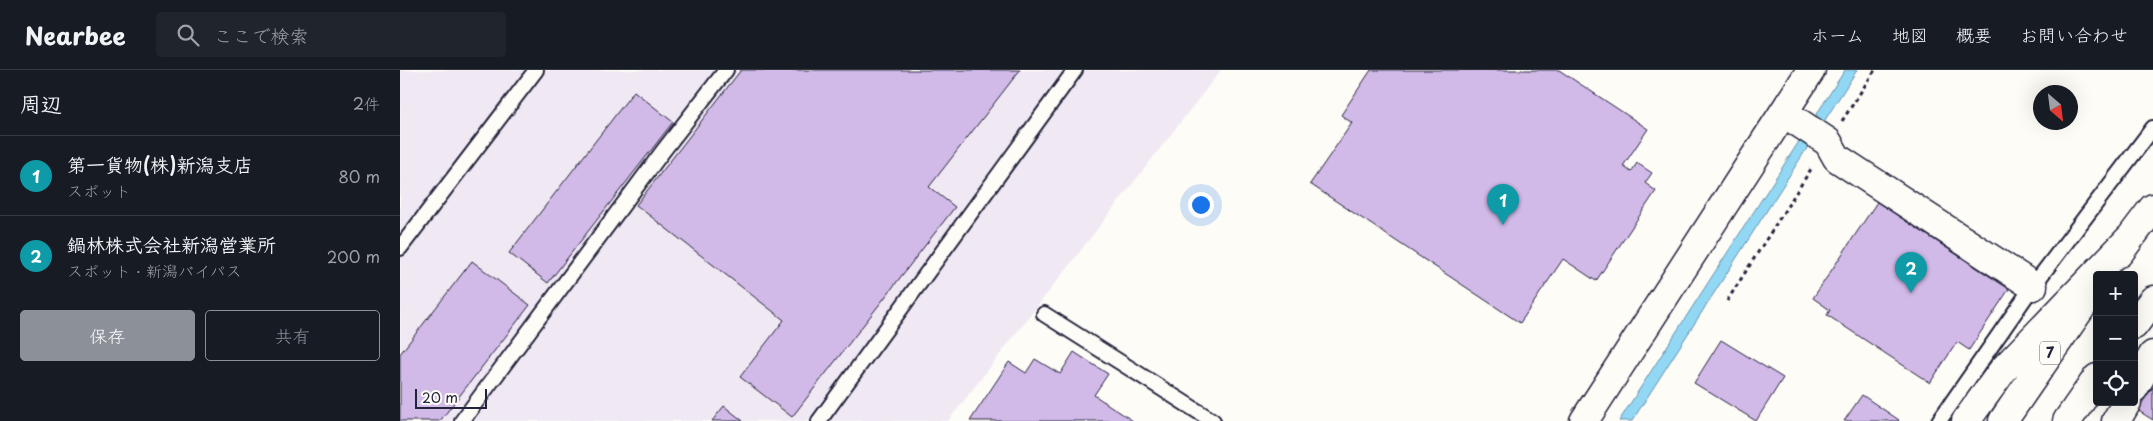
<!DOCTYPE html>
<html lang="ja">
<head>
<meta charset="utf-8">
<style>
	body { margin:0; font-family:"Playpen Sans","Klee One",sans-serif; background:#20242c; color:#f1f3f6 }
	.controls { position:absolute; right:15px; bottom:15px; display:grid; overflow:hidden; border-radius:5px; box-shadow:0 5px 20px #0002 }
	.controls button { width:45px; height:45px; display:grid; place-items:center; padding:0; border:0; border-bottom:1px solid #363941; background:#171b24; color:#f1f3f6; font:25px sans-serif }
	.compass { position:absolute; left:1633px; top:15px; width:45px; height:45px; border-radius:50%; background:#171b24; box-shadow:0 5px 20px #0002; rotate:152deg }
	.scale { position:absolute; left:15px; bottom:12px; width:72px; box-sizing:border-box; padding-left:5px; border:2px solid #22223b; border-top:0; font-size:14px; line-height:18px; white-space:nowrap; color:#22223b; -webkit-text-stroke:4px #fdfcf7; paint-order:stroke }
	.you { position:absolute; left:800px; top:134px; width:18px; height:18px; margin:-12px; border:4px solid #fff; border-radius:50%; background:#1a73e8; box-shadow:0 0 0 8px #1a73e833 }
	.badge { display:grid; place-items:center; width:32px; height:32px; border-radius:50%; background:#8c9099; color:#fff; font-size:16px; font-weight:700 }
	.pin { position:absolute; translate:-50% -41px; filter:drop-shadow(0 1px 2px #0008) }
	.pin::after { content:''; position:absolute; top:26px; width:18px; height:15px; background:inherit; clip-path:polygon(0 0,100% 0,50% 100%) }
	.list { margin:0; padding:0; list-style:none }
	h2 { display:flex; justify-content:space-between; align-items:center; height:65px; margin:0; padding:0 20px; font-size:21px }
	h2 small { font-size:16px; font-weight:400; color:#9ea1a6 }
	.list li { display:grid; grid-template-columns:32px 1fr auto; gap:15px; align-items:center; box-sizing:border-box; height:80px; padding:0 20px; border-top:1px solid #363941 }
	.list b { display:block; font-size:19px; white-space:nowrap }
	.list p { margin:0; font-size:16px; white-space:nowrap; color:#9ea1a6 }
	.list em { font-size:16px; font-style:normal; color:#9ea1a6 }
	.actions { display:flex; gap:10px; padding:15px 20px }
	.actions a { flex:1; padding:11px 0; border:1px solid #8c9099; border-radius:5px; text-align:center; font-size:18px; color:#8c9099 }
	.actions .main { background:#8c9099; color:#fff }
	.icon { flex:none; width:28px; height:28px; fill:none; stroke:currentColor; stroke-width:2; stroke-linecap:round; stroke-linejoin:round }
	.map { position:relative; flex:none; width:1753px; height:351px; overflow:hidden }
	header { display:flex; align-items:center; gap:30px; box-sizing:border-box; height:70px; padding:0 25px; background:#171b24; border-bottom:1px solid #363941 }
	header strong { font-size:24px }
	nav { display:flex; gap:28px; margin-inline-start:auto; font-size:18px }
	.search { width:350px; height:45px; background:#20242c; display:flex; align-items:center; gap:12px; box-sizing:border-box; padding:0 18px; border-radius:5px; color:#9ea1a6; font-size:19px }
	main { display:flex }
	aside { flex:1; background:#171b24 }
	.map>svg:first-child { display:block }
	.built { fill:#f0e8f2 }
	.water { fill:#92d8f4; stroke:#658faa }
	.building { fill:#d1b9e8; stroke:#22223b }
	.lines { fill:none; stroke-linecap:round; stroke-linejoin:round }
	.service-casing { stroke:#22223b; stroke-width:18 }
	.minor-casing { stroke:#22223b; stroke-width:31 }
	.tertiary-casing { stroke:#22223b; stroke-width:31 }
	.trunk-casing { stroke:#22223b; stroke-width:31 }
	.path { stroke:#22223b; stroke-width:3; stroke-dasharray:4 4; stroke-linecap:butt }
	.service { stroke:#fdfcf7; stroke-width:14 }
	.minor { stroke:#fdfcf7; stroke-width:28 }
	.tertiary { stroke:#fdfcf7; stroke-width:28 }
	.trunk { stroke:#fdfcf7; stroke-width:28 }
	.labels { text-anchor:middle; stroke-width:4.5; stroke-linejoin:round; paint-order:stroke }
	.shield { fill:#fdfcf7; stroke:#646373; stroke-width:1 }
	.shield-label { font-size:14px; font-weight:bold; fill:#22223b }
</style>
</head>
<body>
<header>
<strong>Nearbee</strong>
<div class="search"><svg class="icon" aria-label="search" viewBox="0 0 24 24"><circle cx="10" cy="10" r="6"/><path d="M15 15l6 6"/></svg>ここで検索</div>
<nav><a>ホーム</a><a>地図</a><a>概要</a><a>お問い合わせ</a></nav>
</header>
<main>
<aside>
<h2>周辺<small>2件</small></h2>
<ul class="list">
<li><span class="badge" style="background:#0f9aa8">1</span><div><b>第一貨物(株)新潟支店</b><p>スポット</p></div><em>80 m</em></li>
<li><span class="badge" style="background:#0f9aa8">2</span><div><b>鍋林株式会社新潟営業所</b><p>スポット · 新潟バイパス</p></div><em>200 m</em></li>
</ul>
<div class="actions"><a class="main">保存</a><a>共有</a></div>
</aside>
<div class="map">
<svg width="1753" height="351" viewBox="0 0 1753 351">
	<rect width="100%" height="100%" fill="#fdfcf7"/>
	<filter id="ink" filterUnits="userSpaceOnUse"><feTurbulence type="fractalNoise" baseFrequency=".02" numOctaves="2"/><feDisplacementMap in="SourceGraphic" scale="10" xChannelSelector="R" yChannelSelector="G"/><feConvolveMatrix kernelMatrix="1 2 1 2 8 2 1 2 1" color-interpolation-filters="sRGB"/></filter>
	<g filter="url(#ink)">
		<path class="built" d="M0,0H821L548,351H0Z"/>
		<path class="water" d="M1445,0H1457L1232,351H1219Z"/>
		<path class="building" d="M341,0H620L529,117L555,137L392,347L340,307L384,250L236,135Z
			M971,0H1159L1248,59L1223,96L1231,102L1237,93L1252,103L1245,113L1256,121L1196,211L1163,189L1120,253L910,114L952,53L941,45Z
			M234,21L273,52L148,213L109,183Z
			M1477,132L1609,219L1569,280L1557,272L1530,313L1427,245L1430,240L1413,228Z
			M72,191L130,235L40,351H0V284Z
			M1321,270L1383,308L1356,351L1294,313Z
			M674,282L708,304L694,325L733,351H570L609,292L626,303L635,289L660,304Z
			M1753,317V350L1737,340Z
			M1462,325L1499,350L1498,351H1444Z
			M324,336L343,351H312Z"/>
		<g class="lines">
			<defs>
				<path id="service" d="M0,178L136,0
					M644,244L813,351
					M62,351L263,81L326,0
					M419,351L675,0
					M1539,351L1633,216L1753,58"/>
				<path id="minor" d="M1384,43L1428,72L1437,88L1633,216
					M1734,318L1753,285
					M1716,351L1727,332"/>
				<path id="tertiary" d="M1184,351L1411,0"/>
				<path id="trunk" d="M1719,183L1753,138
					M1734,255L1753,230
					M1566,351L1603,300L1729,169
					M1603,351L1683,235
					M1667,351L1697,308"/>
			</defs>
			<use href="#service" class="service-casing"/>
			<use href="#minor" class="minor-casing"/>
			<use href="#tertiary" class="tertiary-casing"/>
			<use href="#trunk" class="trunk-casing"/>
			<path class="path" d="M1442,51L1475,0
				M1327,231L1413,96"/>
			<use href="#service" class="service"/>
			<use href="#minor" class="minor"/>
			<use href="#tertiary" class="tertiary"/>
			<use href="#trunk" class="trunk"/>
		</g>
	</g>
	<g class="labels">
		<rect class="shield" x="1640" y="271.5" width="20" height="23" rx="4"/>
		<g class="shield-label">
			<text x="1650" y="288">7</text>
		</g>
	</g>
</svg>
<div class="controls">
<button>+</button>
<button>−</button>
<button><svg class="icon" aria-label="locate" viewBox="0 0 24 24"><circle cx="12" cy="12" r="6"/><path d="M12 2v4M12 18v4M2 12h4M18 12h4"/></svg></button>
</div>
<svg class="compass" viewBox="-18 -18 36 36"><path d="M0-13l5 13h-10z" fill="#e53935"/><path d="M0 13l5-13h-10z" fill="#9ea1a6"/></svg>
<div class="scale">20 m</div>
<div class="you"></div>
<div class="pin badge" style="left:1103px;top:155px;background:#0f9aa8">1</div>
<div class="pin badge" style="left:1511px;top:223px;background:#0f9aa8">2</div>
</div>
</main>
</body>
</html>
